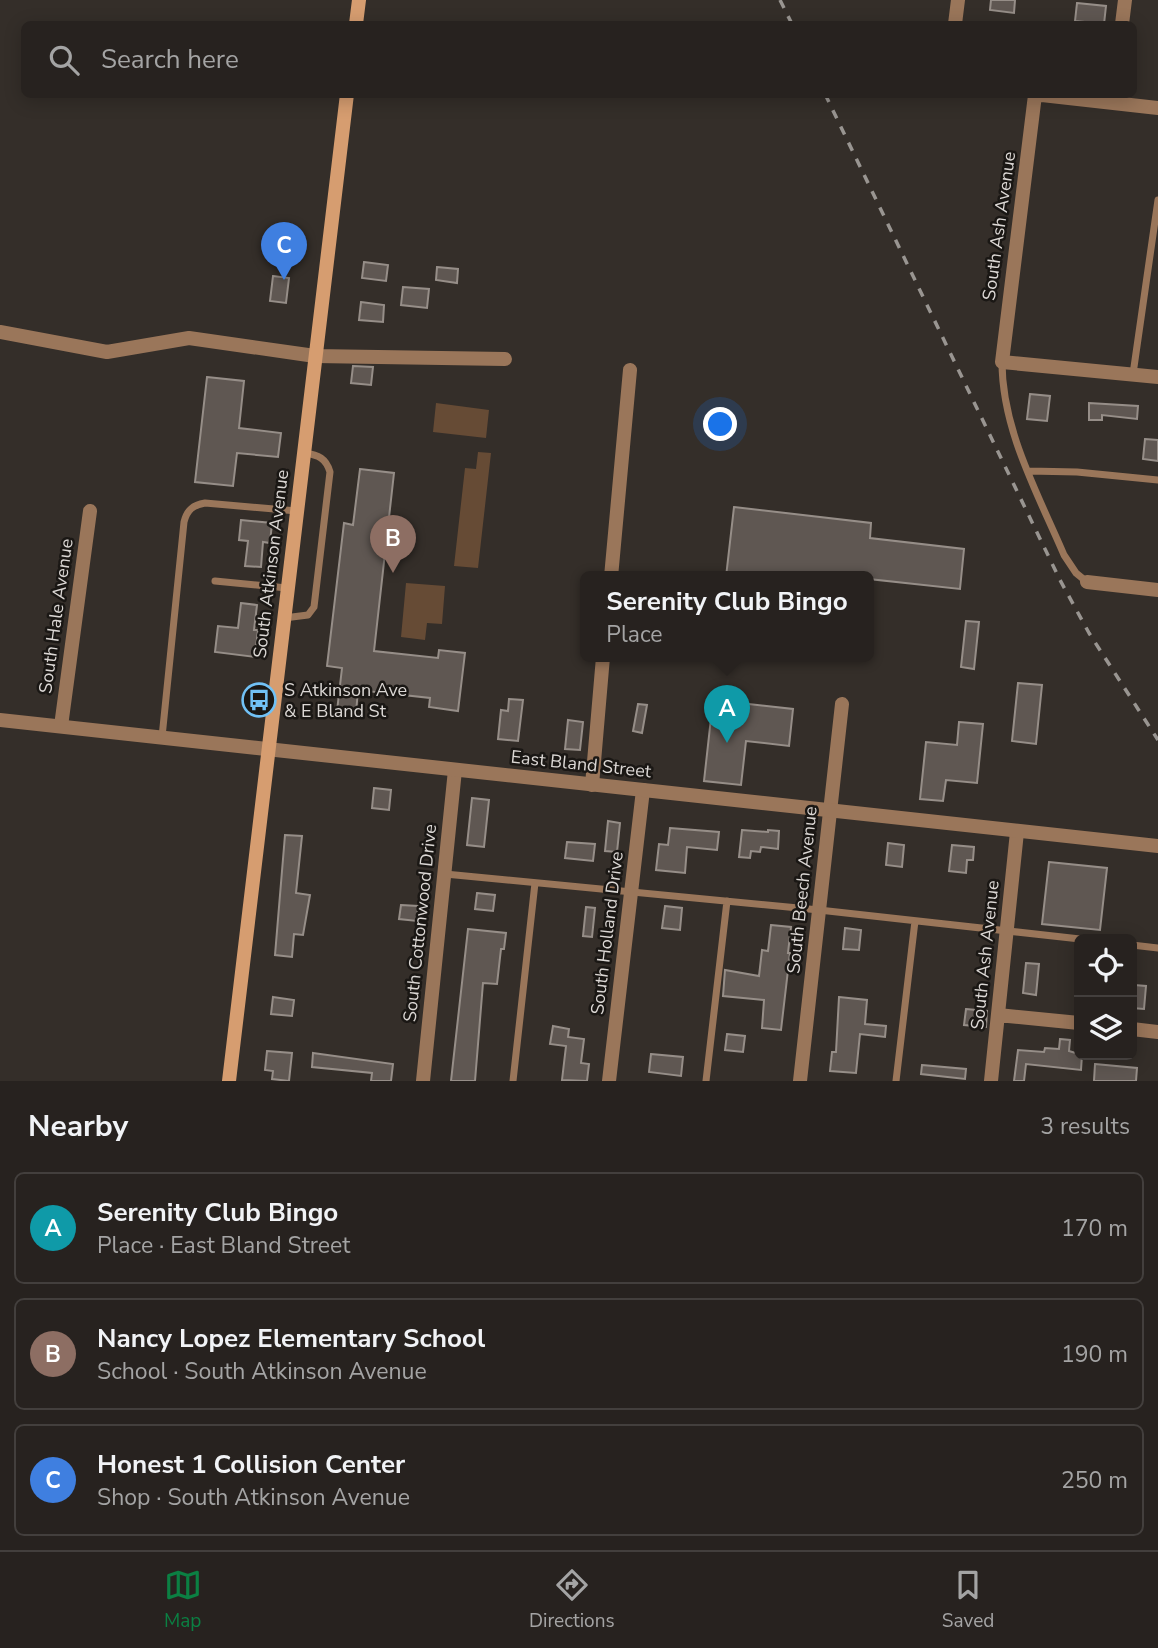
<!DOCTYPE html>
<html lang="en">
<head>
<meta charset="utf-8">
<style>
	body { margin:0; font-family:"Nunito Sans",sans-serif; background:#2f2a28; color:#f1f3f6 }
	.controls { position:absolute; right:21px; bottom:21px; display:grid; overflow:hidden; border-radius:10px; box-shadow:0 4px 18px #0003 }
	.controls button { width:63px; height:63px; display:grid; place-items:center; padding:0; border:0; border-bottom:2px solid #433f3d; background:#27221f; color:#f1f3f6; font:35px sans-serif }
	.you { position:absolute; left:721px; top:425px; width:24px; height:24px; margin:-18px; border:5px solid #fff; border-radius:50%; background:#1a73e8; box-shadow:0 0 0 10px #1a73e833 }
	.badge { display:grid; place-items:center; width:46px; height:46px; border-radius:50%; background:#0b8043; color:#fff; font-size:23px; font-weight:700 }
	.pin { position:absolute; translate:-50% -58px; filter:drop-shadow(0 2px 4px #0008) }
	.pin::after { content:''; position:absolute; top:37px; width:24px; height:21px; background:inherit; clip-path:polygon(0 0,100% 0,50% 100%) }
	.popup { position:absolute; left:580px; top:571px; width:294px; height:91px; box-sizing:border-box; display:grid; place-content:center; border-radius:10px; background:#27221f; filter:drop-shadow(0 2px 5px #0005); font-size:23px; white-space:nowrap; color:#a4a4a4 }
	.popup b { font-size:26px; color:#f1f3f6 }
	.popup::after { content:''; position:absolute; left:50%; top:100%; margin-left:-14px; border:14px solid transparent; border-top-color:#27221f }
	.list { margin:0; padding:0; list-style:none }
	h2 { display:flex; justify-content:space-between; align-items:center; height:91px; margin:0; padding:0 28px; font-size:30px }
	h2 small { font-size:23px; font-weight:400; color:#a4a4a4 }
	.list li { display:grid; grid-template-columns:46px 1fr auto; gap:21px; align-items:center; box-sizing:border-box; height:112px; margin:0 14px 14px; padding:0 14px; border:2px solid #433f3d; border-radius:10px }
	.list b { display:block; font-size:26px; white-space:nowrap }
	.list p { margin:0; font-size:23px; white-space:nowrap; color:#a4a4a4 }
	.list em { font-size:23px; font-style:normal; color:#a4a4a4 }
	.icon { flex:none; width:38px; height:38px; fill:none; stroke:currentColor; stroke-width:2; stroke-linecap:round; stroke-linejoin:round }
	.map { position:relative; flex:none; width:1158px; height:1081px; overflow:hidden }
	.search { position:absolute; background:#27221f; box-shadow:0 4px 18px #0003; left:21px; right:21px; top:21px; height:77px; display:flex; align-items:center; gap:18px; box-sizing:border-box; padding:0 24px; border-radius:10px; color:#a4a4a4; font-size:26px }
	.sheet { height:469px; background:#27221f }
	nav { display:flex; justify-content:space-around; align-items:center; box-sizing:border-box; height:98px; border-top:2px solid #433f3d; background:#27221f; font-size:19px; color:#a4a4a4 }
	nav a { display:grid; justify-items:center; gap:4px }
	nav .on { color:#0b8043 }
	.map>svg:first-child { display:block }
	.green { fill:#664b35 }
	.building { fill:#5f5752; stroke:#968e88; stroke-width:2 }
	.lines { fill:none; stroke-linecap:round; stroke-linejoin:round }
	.service { stroke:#9a765a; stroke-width:7 }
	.minor { stroke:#9a765a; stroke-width:14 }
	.tertiary { stroke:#9a765a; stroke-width:14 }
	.secondary { stroke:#d69d70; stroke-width:14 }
	.rail { stroke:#999591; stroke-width:3.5; stroke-dasharray:9 9; stroke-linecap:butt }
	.labels { text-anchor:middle; stroke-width:5; stroke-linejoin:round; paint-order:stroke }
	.street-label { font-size:18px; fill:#dbd7d4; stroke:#1a1714 }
	.poi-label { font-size:18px; fill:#dbd7d4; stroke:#1a1714; text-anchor:start }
</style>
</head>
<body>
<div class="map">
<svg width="1158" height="1081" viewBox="0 0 1158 1081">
	<rect width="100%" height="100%" fill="#342e29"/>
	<path class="green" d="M436,403L489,410L486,438L433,432Z
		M478,452L491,453L478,568L454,566L465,468L476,469Z
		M406,583L445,586L442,624L427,623L425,640L401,637Z"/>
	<path class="building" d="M991,0H1015L1014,13L990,10Z
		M1077,3L1106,6L1104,24L1075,21Z
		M364,262L388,265L386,281L362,278Z
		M437,267L458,269L457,283L436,280Z
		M273,276L289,278L286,303L270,301Z
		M403,287L429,289L427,308L401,305Z
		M361,302L384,305L383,322L359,320Z
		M353,366L373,367L371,385L351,383Z
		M207,377L244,381L239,428L281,433L278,457L237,453L233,486L195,482Z
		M1030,394L1050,396L1047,421L1027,419Z
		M1089,403L1138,406L1137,419L1102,415V420H1089Z
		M1145,439L1158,440V461L1143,459Z
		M360,469L394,473L374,651L438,658L439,650L465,653L458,711L429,707L430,698L358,690L356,713L337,711L342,668L327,666L344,523L353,525Z
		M734,507L871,523L870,538L964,549L960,589L869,579V577H726Z
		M241,520L272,523L270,543L263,542L261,567L245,566L248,541L239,540Z
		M241,603L257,605L254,630H258L255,657L215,652L218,626L238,628Z
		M966,621L979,622L974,669L961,667Z
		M1018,683L1042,685L1036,744L1012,741Z
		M509,699L523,700L518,741L498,739L501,710L508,711Z
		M713,700L793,709L789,746L746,741L741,785L704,781Z
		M638,704L647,705L642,733L633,731Z
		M568,720L583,722L580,750L565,749Z
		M959,722L983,724L977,783L946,780L943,801L920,799L926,742L957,745Z
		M374,788L391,790L389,810L372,808Z
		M472,798L489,800L484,847L467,845Z
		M608,821L620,823L617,852L605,851Z
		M670,828L719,832L717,850L687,847L685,873L656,870L659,844L668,845Z
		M742,830L768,832V830L779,831L778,849L761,847L760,852L751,851L750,858L739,857Z
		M285,835L302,836L296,893L310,895L303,935L294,934L292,957L275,955Z
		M567,842L595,844L593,861L565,858Z
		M888,843L904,845L902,867L886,865Z
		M952,845L974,847L973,860H967L966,873L949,871Z
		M1049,862L1107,868L1100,930L1042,924Z
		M477,893L495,895L493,911L475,909Z
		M401,905L418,906L417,921L399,919Z
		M665,906L682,908L680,930L662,928Z
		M586,907L595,908L592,937L583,936Z
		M771,925L791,927L788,953H790L781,1030L762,1028L764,1000L723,996L725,970L759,976L762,950L768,951Z
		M845,928L861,930L859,950L843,949Z
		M468,929L506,933L504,949H501L497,984L483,983L475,1081H451Z
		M1026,963L1039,964L1036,995L1023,993Z
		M1134,985L1146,986L1144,1009L1132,1008Z
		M273,997L294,1000L292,1016L271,1014Z
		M839,997L867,1000L865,1024L886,1026L885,1037L860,1034L856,1073L830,1071L832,1052H836Z
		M966,1009L987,1011L986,1027L964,1025Z
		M553,1026L569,1029L568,1037L584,1039L581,1063L589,1064L587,1081L562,1080L566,1046L550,1044Z
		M727,1034L745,1036L743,1052L725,1050Z
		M1060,1039L1070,1040L1069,1051L1082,1055L1081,1070L1026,1064L1024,1081H1014L1018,1050L1044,1052L1045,1048L1059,1049Z
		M267,1051L292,1053L289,1081L272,1079L273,1071L265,1070Z
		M313,1053L393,1064L391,1081H371L372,1073L312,1067Z
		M651,1054L683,1057L681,1076L649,1072Z
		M1095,1064L1137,1068L1136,1081H1094Z
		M922,1065L966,1069L965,1079L921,1074Z"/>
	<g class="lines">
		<path class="service" d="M1002,362C1002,430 1038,494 1064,555L1076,573L1087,582
			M1133,374L1158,200
			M1029,471L1077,472L1158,480
			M215,581L287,588
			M284,618L308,615L314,607L330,472C326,458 318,455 305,453
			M162,737L184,522C187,510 193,505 205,503L297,511
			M445,874L819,910L1080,939
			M1132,945L1158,948
			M513,1081L535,883
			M706,1081L727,901
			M896,1081L915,921"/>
		<path class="minor" d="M955,24L958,0
			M1122,24L1125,0
			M1033,94L1158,108
			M1035,95L1002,362L1158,377
			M0,332L107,352L189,338L315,356L505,359
			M611,577L630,370
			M1087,582L1158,590
			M61,726L90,511
			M592,785L603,657
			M998,1015L1079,1023
			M1132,1029L1158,1032
			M423,1081L455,770
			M609,1081L643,790
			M800,1081L842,704
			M991,1081L1017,832"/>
		<path class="tertiary" d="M0,720L1158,846"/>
		<path class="secondary" d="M356,24L359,0
			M229,1081L347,94"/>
		<path class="rail" d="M780,0L792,24
			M825,94L1060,580L1089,633L1158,740"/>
	</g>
	<defs>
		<symbol id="bus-ring" viewBox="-11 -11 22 22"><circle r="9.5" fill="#1a1714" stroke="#71c1f5" stroke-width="1.5"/><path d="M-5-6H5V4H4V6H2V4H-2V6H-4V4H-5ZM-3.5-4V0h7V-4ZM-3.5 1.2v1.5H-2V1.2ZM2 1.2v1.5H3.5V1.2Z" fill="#71c1f5"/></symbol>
	</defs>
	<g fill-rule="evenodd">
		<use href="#bus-ring" x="240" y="681" width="38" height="38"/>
	</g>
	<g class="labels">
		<g class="street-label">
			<text transform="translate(999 226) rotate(-82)" y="6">South Ash Avenue</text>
			<text transform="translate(271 564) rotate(-83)" y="6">South Atkinson Avenue</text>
			<text transform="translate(56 616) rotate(-82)" y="6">South Hale Avenue</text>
			<text transform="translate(581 764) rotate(6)" y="6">East Bland Street</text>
			<text transform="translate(802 890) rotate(-84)" y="6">South Beech Avenue</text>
			<text transform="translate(420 923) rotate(-84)" y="6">South Cottonwood Drive</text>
			<text transform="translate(607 933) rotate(-83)" y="6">South Holland Drive</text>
			<text transform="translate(985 955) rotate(-84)" y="6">South Ash Avenue</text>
		</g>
		<g class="poi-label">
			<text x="284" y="696">S Atkinson Ave<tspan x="284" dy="21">&amp; E Bland St</tspan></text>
		</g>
	</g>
</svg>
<div class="controls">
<button><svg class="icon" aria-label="locate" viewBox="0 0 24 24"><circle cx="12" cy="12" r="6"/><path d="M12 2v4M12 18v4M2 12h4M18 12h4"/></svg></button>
<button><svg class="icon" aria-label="layers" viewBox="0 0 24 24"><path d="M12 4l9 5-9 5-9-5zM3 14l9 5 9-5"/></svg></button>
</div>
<div class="you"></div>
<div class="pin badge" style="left:727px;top:743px;background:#0f9aa8">A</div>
<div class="popup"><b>Serenity Club Bingo</b>Place</div>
<div class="pin badge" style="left:393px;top:573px;background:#8d6e63">B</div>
<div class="pin badge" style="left:284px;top:280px;background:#3f7fe0">C</div>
<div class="search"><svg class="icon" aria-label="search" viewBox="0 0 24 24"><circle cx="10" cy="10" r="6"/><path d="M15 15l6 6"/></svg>Search here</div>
</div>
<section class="sheet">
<h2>Nearby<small>3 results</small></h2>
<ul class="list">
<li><span class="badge" style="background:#0f9aa8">A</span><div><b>Serenity Club Bingo</b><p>Place · East Bland Street</p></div><em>170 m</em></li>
<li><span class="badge" style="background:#8d6e63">B</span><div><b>Nancy Lopez Elementary School</b><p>School · South Atkinson Avenue</p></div><em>190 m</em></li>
<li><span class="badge" style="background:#3f7fe0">C</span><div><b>Honest 1 Collision Center</b><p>Shop · South Atkinson Avenue</p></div><em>250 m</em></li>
</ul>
</section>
<nav>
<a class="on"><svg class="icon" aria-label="map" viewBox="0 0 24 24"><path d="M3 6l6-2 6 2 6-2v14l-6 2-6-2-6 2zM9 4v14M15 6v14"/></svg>Map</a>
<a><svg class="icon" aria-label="directions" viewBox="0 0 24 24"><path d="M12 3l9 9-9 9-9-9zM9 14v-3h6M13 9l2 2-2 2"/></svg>Directions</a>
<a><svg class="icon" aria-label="saved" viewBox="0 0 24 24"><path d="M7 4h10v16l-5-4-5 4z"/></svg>Saved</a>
</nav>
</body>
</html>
